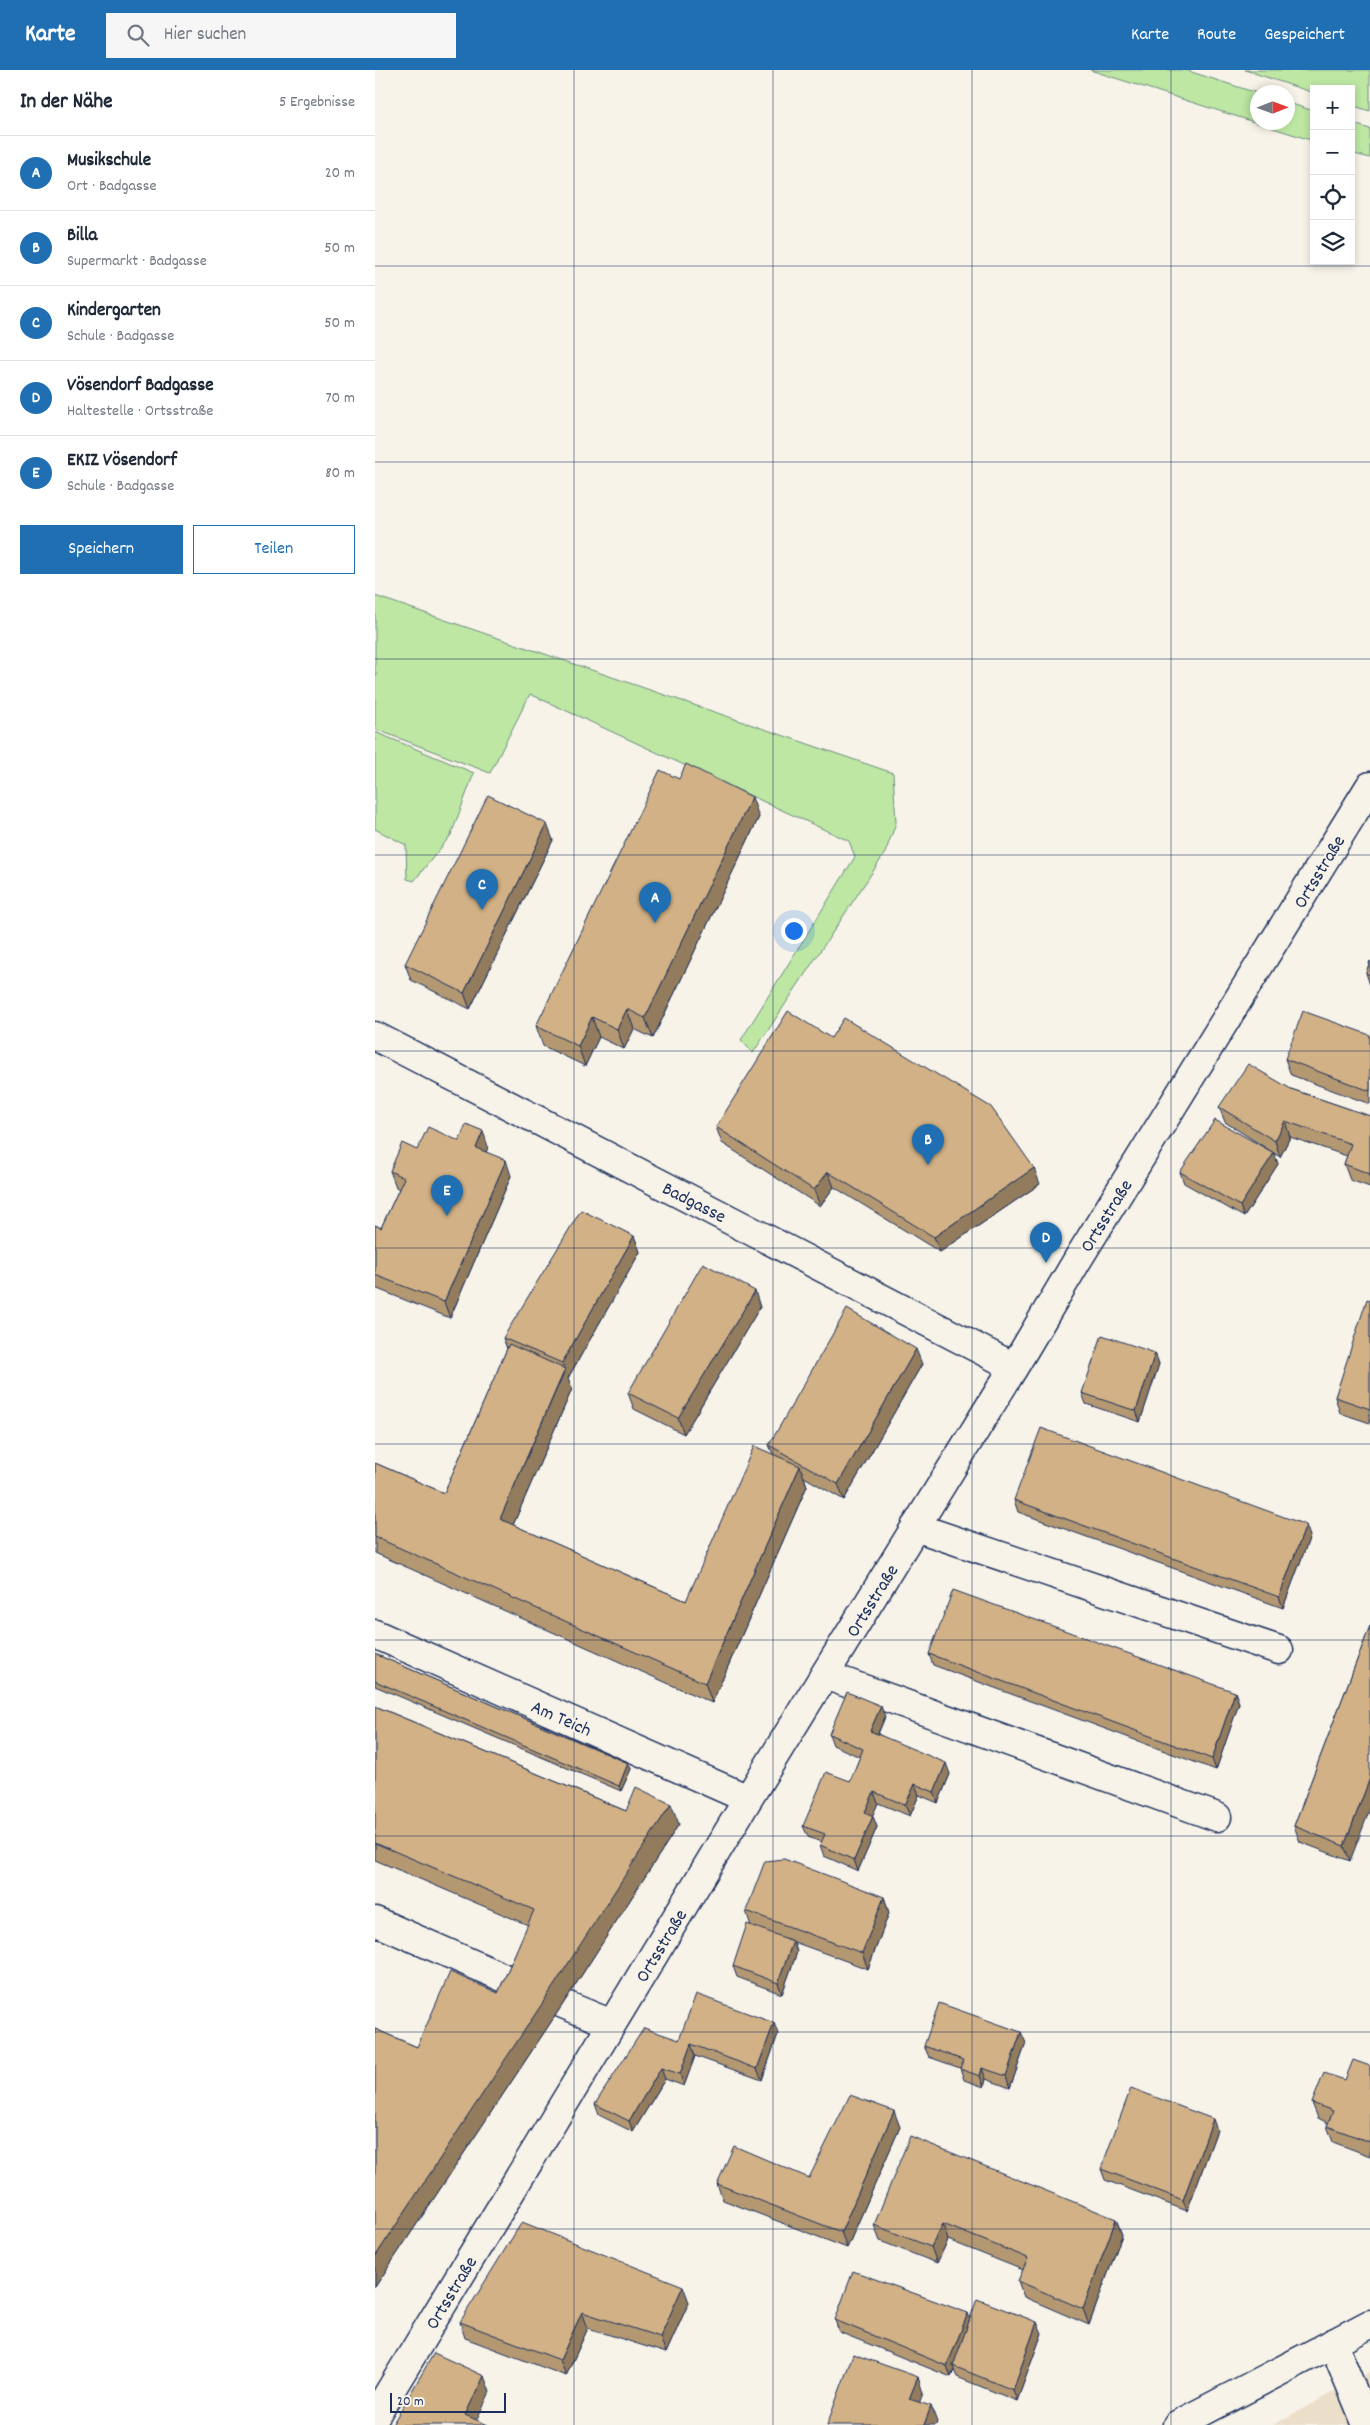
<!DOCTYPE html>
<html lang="de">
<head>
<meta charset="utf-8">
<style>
	body { margin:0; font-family:Dekko,sans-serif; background:#f6f6f7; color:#1f2937 }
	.controls { position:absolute; right:15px; top:15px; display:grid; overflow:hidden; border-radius:0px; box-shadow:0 2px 8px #0003 }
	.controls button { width:45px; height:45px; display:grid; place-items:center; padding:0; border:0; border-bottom:1px solid #e0e1e3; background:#fff; color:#1f2937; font:25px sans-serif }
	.compass { position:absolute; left:875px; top:15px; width:45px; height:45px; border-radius:50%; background:#fff; box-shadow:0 2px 8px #0003; rotate:89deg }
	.scale { position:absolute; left:15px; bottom:12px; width:116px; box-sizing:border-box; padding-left:5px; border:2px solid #1b2f5e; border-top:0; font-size:14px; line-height:18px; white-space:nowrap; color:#1b2f5e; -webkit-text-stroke:4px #f7f3e8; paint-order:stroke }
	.you { position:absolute; left:418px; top:860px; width:18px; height:18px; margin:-12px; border:4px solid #fff; border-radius:50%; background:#1a73e8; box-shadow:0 0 0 8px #1a73e833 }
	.badge { display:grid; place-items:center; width:32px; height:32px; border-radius:50%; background:#1f6fb2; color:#fff; font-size:16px; font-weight:700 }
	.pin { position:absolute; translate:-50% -41px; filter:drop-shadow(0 1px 2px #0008) }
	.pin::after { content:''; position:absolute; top:26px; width:18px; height:15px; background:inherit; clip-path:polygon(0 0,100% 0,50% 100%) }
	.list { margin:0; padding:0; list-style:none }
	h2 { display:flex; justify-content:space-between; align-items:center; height:65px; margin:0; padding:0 20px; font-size:21px }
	h2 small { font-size:16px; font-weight:400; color:#747a83 }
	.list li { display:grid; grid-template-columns:32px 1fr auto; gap:15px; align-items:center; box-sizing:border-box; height:75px; padding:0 20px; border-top:1px solid #e0e1e3 }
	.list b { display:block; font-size:19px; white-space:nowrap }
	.list p { margin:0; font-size:16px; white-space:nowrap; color:#747a83 }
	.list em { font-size:16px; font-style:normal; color:#747a83 }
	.actions { display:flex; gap:10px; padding:15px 20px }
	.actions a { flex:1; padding:11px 0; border:1px solid #1f6fb2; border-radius:0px; text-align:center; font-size:18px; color:#1f6fb2 }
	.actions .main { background:#1f6fb2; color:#fff }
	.icon { flex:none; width:28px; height:28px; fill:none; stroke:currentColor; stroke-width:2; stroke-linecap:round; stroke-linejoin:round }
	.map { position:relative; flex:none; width:995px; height:2355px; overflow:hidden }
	header { display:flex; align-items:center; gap:30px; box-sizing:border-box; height:70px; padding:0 25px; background:#1f6fb2; color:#fff }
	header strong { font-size:24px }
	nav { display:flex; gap:28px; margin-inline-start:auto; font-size:18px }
	.search { width:350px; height:45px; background:#f6f6f7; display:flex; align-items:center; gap:12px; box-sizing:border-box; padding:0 18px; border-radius:0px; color:#747a83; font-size:19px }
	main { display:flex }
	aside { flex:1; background:#fff }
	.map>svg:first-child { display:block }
	.built { fill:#ecdfca }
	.green { fill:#bde7a3; stroke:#6c8b80 }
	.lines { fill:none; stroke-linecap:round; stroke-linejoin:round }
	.minor-casing { stroke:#1b2f5e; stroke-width:31 }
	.major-casing { stroke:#1b2f5e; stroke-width:31 }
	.minor { stroke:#f7f3e8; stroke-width:28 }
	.major { stroke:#f7f3e8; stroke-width:28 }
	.wall { fill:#b49872; stroke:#1b2f5e }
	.shaded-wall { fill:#927c5d; stroke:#1b2f5e }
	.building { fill:#d1b185; stroke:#1b2f5e }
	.grid { fill:none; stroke:#1b2f5e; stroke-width:1; stroke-opacity:0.55 }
	.labels { text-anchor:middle; stroke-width:4; stroke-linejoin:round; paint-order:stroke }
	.street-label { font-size:19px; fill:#1b2f5e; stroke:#f7f3e8 }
</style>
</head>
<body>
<header>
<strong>Karte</strong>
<div class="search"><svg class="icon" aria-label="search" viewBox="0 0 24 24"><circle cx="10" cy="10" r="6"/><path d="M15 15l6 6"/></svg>Hier suchen</div>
<nav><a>Karte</a><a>Route</a><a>Gespeichert</a></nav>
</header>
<main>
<aside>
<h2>In der Nähe<small>5 Ergebnisse</small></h2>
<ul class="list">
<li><span class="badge">A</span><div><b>Musikschule</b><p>Ort · Badgasse</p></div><em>20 m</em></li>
<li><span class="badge">B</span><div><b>Billa</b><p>Supermarkt · Badgasse</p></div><em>50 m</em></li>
<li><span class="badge">C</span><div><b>Kindergarten</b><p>Schule · Badgasse</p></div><em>50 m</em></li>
<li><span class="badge">D</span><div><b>Vösendorf Badgasse</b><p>Haltestelle · Ortsstraße</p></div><em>70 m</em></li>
<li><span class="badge">E</span><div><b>EKIZ Vösendorf</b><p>Schule · Badgasse</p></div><em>80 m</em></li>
</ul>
<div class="actions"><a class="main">Speichern</a><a>Teilen</a></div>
</aside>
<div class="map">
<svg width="995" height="2355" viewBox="0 0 995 2355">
	<rect width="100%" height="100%" fill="#f7f3e8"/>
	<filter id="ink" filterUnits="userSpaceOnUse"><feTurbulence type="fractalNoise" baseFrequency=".02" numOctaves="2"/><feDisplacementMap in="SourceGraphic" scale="10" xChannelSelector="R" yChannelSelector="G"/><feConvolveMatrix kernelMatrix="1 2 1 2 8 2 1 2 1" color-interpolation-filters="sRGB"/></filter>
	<g filter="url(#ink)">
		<path class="built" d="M995,2302V2355H898Z"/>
		<path class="green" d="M715,0H810L882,23V52H912L913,33L939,41V71Z
			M870,0H995V41L976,35V19H939V23Z
			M976,53L995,59V88L976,83Z
			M0,526L518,703L521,753L510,783L378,983L366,970L480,787L474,771L155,624L115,703L0,659V607L2,603L0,605Z
			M0,662L99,703L76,765L39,811L32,809L31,775L0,759Z"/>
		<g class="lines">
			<defs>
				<path id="minor" d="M0,966L639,1297
					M540,1457L904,1580
					M0,1564L373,1729
					M450,1605L842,1747
					M0,1851L143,1914
					M188,1934L237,1954
					M958,2273L992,2355
					M0,2346L373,1729L639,1297L703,1189L995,716"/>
				<path id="major" d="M802,2355L995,2254"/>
			</defs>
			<use href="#minor" class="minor-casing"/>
			<use href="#major" class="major-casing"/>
			<use href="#minor" class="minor"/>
			<use href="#major" class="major"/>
		</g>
		<path class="wall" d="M384,747L278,968L259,959L249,979L224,967L210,996L168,976L161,956Z
			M178,770L95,939L36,910L30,894Z
			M995,891V915L991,903Z
			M995,965V1034L916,1005L910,989Z
			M456,968L665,1114L565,1182L459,1117L445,1136L347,1073L341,1057Z
			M916,1019L995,1046V1117L975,1110L969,1094L972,1086L915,1067L905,1087L850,1052L844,1037Z
			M84,1071L113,1077L111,1082L136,1106L75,1248L0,1218V1155L6,1158L24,1119L21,1117L15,1101L42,1080Z
			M899,1083L903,1094L869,1147L809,1113L805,1102Z
			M259,1166L265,1182L193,1308L197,1319L138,1455L311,1531L398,1384L394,1375L547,1294L469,1430L429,1407L432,1416L337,1633L0,1483V1393L69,1423L132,1279L128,1268Z
			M995,1230V1353L965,1343L960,1327Z
			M385,1237L309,1364L259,1339L253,1323Z
			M780,1283L784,1294L765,1352L711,1334L707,1323Z
			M639,1430L935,1466L908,1538L643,1442Z
			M995,1556L975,1791L925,1772L919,1756Z
			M0,1584L253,1693L256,1699L246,1721L0,1616Z
			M554,1584L860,1622L864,1633L841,1700L558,1595Z
			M0,1636L251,1741L304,1754L188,1934L0,2217V1959L42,1977L123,1923L153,1855L0,1790Z
			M510,1647L503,1664L575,1704L563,1733L544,1725L535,1746L503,1733L497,1746L502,1757L483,1801L449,1786L445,1775L446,1772L433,1767L428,1756L475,1711L485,1687L458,1675L454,1664Z
			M509,1827L514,1843L493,1899L419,1872L422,1882L407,1924L362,1907L358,1896L376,1856L371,1841Z
			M403,1964L387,2010L320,1986L309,2016L290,2009L258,2062L224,2045L220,2034L304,1970Z
			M651,1973L635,2018L611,2009L609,2017L589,2010L585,1998L554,1987L549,1976Z
			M995,1996V2086L958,2072L952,2056L953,2053L943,2048L937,2033L970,2010Z
			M525,2057L472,2178L348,2130L342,2114L434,2108Z
			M842,2060L812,2141L730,2110L726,2099Z
			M741,2149L747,2165L714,2255L649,2227L643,2211L648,2200L573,2170L562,2193L505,2171L499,2155Z
			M314,2232L291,2283L213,2258L191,2306L90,2268L85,2252Z
			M595,2248L667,2263L642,2331L582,2307L579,2300L576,2307L464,2262L460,2250Z"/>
		<path class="shaded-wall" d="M377,727L384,747L278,968L270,948Z
			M172,754L178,770L95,939L89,923Z
			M252,939L259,959L249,979L242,959Z
			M217,947L224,967L210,996L203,976Z
			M910,1051L915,1067L905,1087L900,1071Z
			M108,1061L113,1077L107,1093L101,1078Z
			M899,1083L903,1094L869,1147L865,1136Z
			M131,1090L136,1106L75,1248L69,1232Z
			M659,1098L665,1114L565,1182L559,1167Z
			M453,1102L459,1117L445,1136L439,1120Z
			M259,1166L265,1182L193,1308L197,1319L132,1469L125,1449L190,1300L187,1293Z
			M380,1221L385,1237L309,1364L303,1348Z
			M541,1279L547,1294L469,1430L463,1414Z
			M780,1283L784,1294L765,1352L761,1341Z
			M425,1396L432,1416L337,1633L330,1613Z
			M931,1455L935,1466L908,1538L904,1527Z
			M860,1622L864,1633L841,1700L837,1689Z
			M506,1636L510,1647L499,1672L495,1661Z
			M253,1693L256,1699L246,1721L244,1716Z
			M571,1693L575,1704L563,1733L559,1722Z
			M995,1708V1739L975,1791L969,1776Z
			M540,1714L544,1725L535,1746L530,1735Z
			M499,1722L503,1733L494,1754L490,1742Z
			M296,1734L304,1754L188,1934L0,2217V2187Z
			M498,1746L502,1757L483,1801L479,1790Z
			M509,1827L514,1843L493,1899L487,1883Z
			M418,1871L422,1882L407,1924L403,1913Z
			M399,1953L403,1964L387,2010L382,1999Z
			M646,1962L651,1973L635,2018L631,2006Z
			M316,1974L320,1986L309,2016L305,2004Z
			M286,1998L290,2009L258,2062L254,2051Z
			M607,1998L611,2009L609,2017L605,2006Z
			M519,2041L525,2057L472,2178L466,2162Z
			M838,2049L842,2060L812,2141L808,2130Z
			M741,2149L747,2165L714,2255L708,2239Z
			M568,2154L573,2170L562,2193L556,2177Z
			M308,2216L314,2232L291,2283L285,2267Z
			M207,2242L213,2258L191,2306L185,2290Z
			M593,2243L597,2254L578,2296L579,2300L576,2307L572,2296Z
			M662,2252L667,2263L642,2331L638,2320Z
			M109,2306L115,2322L99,2355L90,2345Z
			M543,2307L548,2323L540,2345L534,2329Z
			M556,2336L562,2352L561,2355H549Z"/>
		<path class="building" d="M311,694L377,727L270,948L252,939L242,959L217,947L203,976L161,956L285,700L304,709Z
			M113,725L172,754L89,923L30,894Z
			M995,891V905L991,903Z
			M413,941L456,968L469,948L616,1037L659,1098L559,1167L453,1102L439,1120L341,1057Z
			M928,941L995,965V1021L910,989Z
			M873,994L916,1019L995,1046V1104L969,1094L976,1074L910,1051L900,1071L844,1037Z
			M840,1050L899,1083L865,1136L805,1102Z
			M91,1054L108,1061L101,1078L131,1090L69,1232L0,1205V1155L6,1158L29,1108L15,1101L27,1073L42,1080L53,1057L84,1071Z
			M206,1140L259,1166L187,1293L128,1268Z
			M328,1193L380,1221L303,1348L253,1323Z
			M992,1229L995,1230V1339L960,1327Z
			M472,1239L541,1279L463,1414L394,1375Z
			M727,1265L780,1283L761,1341L707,1323Z
			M134,1274L190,1299L125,1449L311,1531L379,1376L425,1396L330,1613L0,1467V1393L69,1423Z
			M666,1358L931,1455L904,1527L639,1430Z
			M578,1520L860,1622L837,1689L554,1584Z
			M995,1556V1708L969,1776L919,1756Z
			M0,1584L253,1693L244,1716L0,1611Z
			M472,1622L506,1636L495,1661L571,1693L559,1722L540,1714L530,1735L499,1722L490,1742L498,1746L479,1790L445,1775L450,1764L428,1756L451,1702L475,1711L488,1679L454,1664Z
			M0,1636L251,1741L261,1717L296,1734L180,1914L0,2187V1959L42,1977L75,1902L123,1923L159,1840L0,1773Z
			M409,1789L509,1827L487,1883L371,1841L390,1791Z
			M372,1854L418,1871L403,1913L358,1896Z
			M321,1924L399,1953L382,1999L316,1974L305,2004L286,1998L254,2051L220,2034L269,1958L304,1970Z
			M564,1933L646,1962L631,2006L607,1998L605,2006L585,1999L588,1990L549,1976Z
			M978,1990L995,1996V2072L952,2056L958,2041L937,2033L949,2003L970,2010Z
			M756,2018L838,2049L808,2130L726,2099Z
			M475,2025L519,2041L466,2162L342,2114L359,2076L434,2108Z
			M535,2066L741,2149L708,2239L643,2211L653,2188L568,2154L556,2177L499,2155Z
			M147,2152L308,2216L285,2267L207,2242L185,2290L85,2252Z
			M478,2201L593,2243L572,2296L460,2250Z
			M602,2229L662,2252L638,2320L578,2296Z
			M59,2283L109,2306L90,2345L113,2355H17Z
			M478,2284L543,2307L534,2329L556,2336L549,2355H452Z"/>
	</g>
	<path class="grid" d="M199,0V2355M398,0V2355M597,0V2355M796,0V2355M0,196H995M0,392H995M0,589H995M0,785H995M0,981H995M0,1178H995M0,1374H995M0,1570H995M0,1766H995M0,1962H995M0,2159H995"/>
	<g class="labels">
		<g class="street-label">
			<text transform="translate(943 801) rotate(-59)" y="7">Ortsstraße</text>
			<text transform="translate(320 1131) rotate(27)" y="7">Badgasse</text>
			<text transform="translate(730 1145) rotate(-58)" y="7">Ortsstraße</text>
			<text transform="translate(496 1530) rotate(-58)" y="7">Ortsstraße</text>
			<text transform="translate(187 1647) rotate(24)" y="7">Am Teich</text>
			<text transform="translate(285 1875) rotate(-59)" y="7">Ortsstraße</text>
			<text transform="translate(75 2222) rotate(-59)" y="7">Ortsstraße</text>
		</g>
	</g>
</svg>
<div class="controls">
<button>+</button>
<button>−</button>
<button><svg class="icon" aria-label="locate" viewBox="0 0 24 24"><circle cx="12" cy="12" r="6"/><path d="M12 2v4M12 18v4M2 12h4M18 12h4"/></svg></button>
<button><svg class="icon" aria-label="layers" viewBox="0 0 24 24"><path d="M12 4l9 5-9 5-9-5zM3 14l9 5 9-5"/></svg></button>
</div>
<svg class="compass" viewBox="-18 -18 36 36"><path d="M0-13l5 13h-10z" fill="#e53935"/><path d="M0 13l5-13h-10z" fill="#747a83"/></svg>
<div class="scale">20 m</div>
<div class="you"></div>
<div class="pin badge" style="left:280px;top:853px">A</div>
<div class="pin badge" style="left:553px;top:1095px">B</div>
<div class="pin badge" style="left:107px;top:840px">C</div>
<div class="pin badge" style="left:671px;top:1193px">D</div>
<div class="pin badge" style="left:72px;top:1146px">E</div>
</div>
</main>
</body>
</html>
